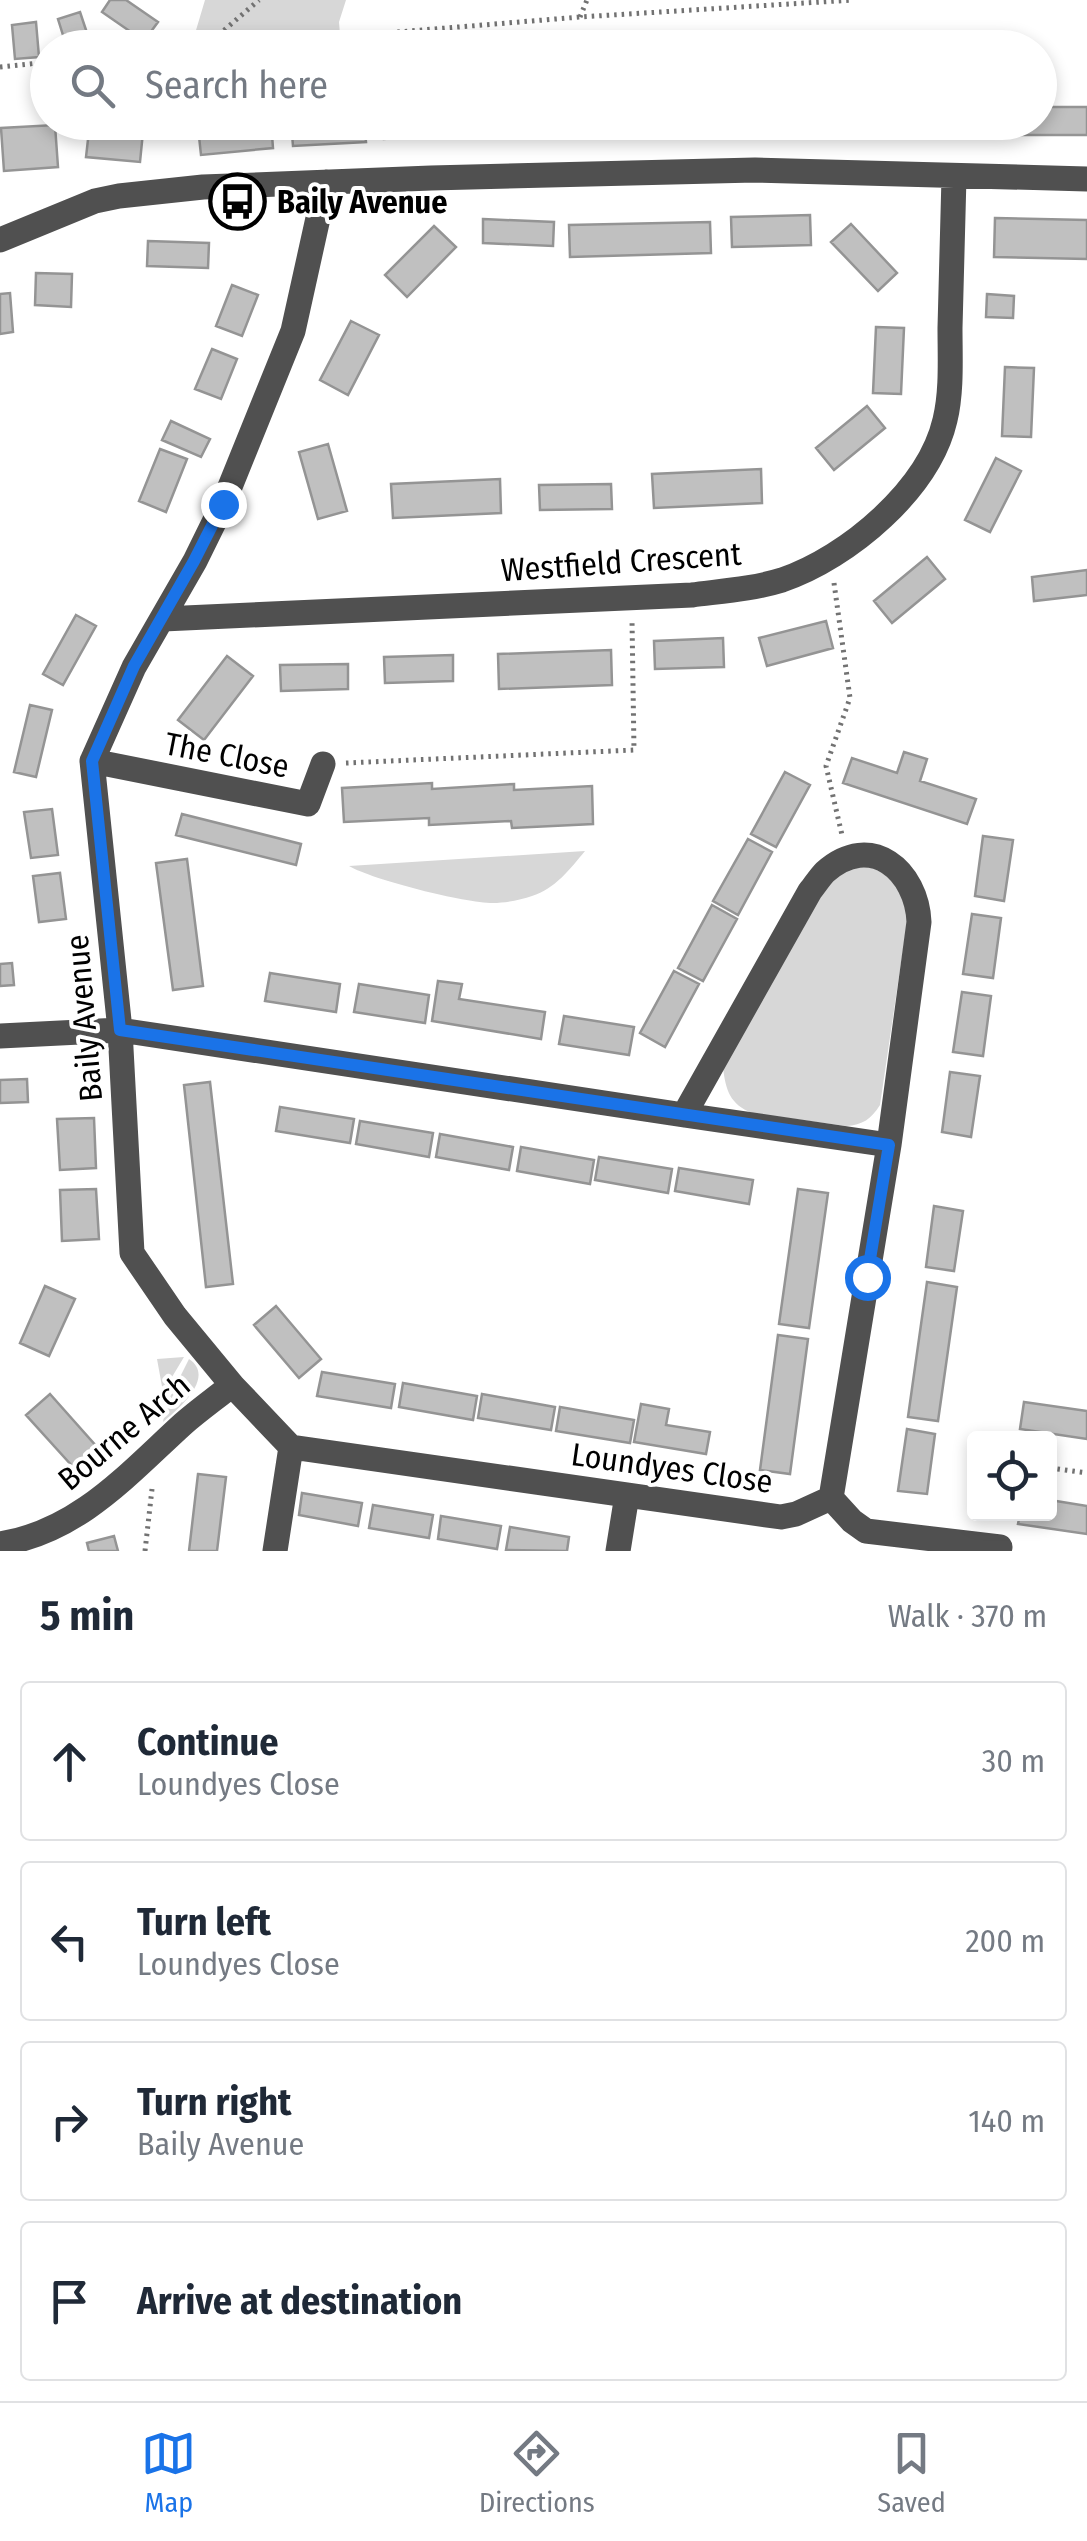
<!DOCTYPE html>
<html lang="en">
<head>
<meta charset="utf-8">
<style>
	body { margin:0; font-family:"Fira Sans Condensed",sans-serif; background:#f6f6f7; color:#1f2937 }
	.controls { position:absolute; right:30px; bottom:30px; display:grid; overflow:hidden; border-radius:10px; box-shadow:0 5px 15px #0003 }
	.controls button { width:90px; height:90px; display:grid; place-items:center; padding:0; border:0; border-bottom:2px solid #e0e1e3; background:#fff; color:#1f2937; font:50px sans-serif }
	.stop { position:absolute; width:30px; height:30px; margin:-22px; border:8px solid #1a73e8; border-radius:50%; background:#fff }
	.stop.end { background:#1a73e8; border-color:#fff; box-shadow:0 2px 10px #0008 }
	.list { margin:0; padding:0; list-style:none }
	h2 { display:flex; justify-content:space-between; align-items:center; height:130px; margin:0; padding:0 40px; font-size:42px }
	h2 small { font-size:32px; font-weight:400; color:#747a83 }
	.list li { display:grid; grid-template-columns:65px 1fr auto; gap:30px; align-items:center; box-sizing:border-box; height:160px; margin:0 20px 20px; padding:0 20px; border:2px solid #e0e1e3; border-radius:10px }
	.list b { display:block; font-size:38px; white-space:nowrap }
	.list p { margin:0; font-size:32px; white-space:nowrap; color:#747a83 }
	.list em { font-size:32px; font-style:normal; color:#747a83 }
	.icon { flex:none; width:55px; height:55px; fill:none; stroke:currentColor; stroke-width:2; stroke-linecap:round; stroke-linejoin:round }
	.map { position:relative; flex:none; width:1087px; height:1551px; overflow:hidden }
	.search { position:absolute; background:#fff; box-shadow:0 5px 15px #0003; left:30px; right:30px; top:30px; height:110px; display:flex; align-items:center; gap:25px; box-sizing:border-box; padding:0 35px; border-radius:55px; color:#747a83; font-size:38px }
	.sheet { height:850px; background:#fff }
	nav { display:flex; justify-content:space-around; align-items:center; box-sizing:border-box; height:140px; border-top:2px solid #e0e1e3; background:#fff; font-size:28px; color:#747a83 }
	nav a { display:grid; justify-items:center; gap:5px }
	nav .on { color:#1a73e8 }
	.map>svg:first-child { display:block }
	.green { fill:#d7d7d7 }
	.building { fill:#c0c0c0; stroke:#949494; stroke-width:2.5 }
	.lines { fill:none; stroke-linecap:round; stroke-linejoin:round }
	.path { stroke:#727272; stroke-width:5; stroke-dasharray:2.5 5; stroke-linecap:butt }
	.minor { stroke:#505050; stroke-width:25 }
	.route { stroke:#1a73e8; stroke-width:12 }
	.labels { text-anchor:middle; stroke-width:8; stroke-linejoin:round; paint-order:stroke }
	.poi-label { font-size:32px; font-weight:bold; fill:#000; stroke:#fff; text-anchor:start }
	.street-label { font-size:32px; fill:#000; stroke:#fff }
</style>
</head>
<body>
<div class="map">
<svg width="1087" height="1551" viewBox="0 0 1087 1551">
	<rect width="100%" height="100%" fill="#fff"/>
	<path class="green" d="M205,0H346L339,22L341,47H191Z
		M585,851C570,869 555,889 532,896C521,900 505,903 493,903C465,903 373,880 349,866Z
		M864,866C891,871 907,895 907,922L880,1105C871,1119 863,1125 846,1126L752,1113C730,1104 726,1091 723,1068L821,891L841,872Z
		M184,1357L163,1392L157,1359Z
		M189,1359C216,1377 179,1409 163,1422L166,1405Z"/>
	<path class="building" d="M110,0H126L158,22L144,41L102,12Z
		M80,12L91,45L67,48L58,19Z
		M36,22L39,57L15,59L12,25Z
		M1040,107H1087V135H1019V122H1040Z
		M90,122H144L140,162L86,157Z
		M245,122H271L273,148L201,155L198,127Z
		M291,122H364L366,142L293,146Z
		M383,122H456L457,134L384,139Z
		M477,122H549L550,135H477Z
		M592,122H636V130H592Z
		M664,122H708V125H664Z
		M747,122H820V129H747Z
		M832,122H905V133H832Z
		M929,122H1002V134L929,135Z
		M55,125L58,167L4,171L1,128Z
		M810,215L811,245L732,247L731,217Z
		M995,218L1087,220V259L994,257Z
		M483,219L554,222L553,246L483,243Z
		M710,222L711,253L570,257L569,225Z
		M851,224L897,273L878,291L831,242Z
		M434,226L456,247L407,297L385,275Z
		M148,241L209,243L208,268L147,266Z
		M36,273L72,274L71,307L35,305Z
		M232,285L258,295L242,336L216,326Z
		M10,293L13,332L0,334V294Z
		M987,294L1014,296L1013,318L986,317Z
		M351,321L379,335L348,395L320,380Z
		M876,327L904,328L901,394L873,393Z
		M212,349L237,359L221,399L195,389Z
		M1005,367L1034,368L1031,437L1002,436Z
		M867,406L885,428L834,470L816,448Z
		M171,421L210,439L201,457L162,440Z
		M328,444L347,511L318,519L299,452Z
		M160,449L187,459L166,512L139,501Z
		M996,458L1021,471L990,532L965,520Z
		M761,469L762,503L654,508L652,474Z
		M500,479L501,513L393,518L391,484Z
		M611,484L612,509L540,510L539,485Z
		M927,557L945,579L892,623L874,601Z
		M1087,570V595L1034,601L1032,577Z
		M76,615L96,626L63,685L43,674Z
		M826,621L833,648L767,666L759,638Z
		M723,638L724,667L655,669L654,641Z
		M611,650L612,685L499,689L498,654Z
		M453,655V681L385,683L384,657Z
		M227,656L253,676L204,740L178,720Z
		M348,664V689L281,691L280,665Z
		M30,705L52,710L36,777L14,772Z
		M904,752L927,759L920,781L976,799L967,824L843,783L852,758L897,773Z
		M785,772L810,785L776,847L751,834Z
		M432,783V789L514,784V790L592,786L593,824L512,828L511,821L429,825V818L344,822L342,788Z
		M52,809L58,855L31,858L24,812Z
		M182,814L301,844L296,865L176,835Z
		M983,836L1013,840L1004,901L975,896Z
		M748,839L772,852L738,915L713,901Z
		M187,859L203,986L173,990L156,863Z
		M60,873L66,919L39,922L33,876Z
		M712,905L737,919L703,981L678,968Z
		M972,914L1001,918L993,978L963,974Z
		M12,963L14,985L0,986V964Z
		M674,971L699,984L665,1047L640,1033Z
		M270,973L340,984L336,1012L265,1001Z
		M438,981L462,984L459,999L545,1012L541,1039L432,1021Z
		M359,984L429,995L425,1023L354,1012Z
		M962,992L991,996L983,1056L953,1052Z
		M564,1016L634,1027L629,1055L559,1044Z
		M950,1072L980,1076L971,1137L942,1132Z
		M27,1079L28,1102L0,1103V1080Z
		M210,1082L233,1284L206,1287L184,1085Z
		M280,1107L354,1119L350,1143L276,1131Z
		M94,1118L96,1168L60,1170L57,1119Z
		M360,1121L433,1133L429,1157L356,1144Z
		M440,1134L513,1147L509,1170L436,1157Z
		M521,1147L594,1160L590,1184L517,1171Z
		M599,1157L672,1169L668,1193L595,1180Z
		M679,1168L753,1180L749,1204L675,1191Z
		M96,1189L99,1239L62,1241L60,1190Z
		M798,1189L828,1193L809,1328L779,1324Z
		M934,1206L963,1211L954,1271L926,1267Z
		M927,1282L957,1287L938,1421L908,1417Z
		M45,1286L75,1299L49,1356L20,1343Z
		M276,1306L321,1359L299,1378L254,1325Z
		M778,1335L808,1339L790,1474L760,1470Z
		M322,1372L395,1384L391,1408L317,1396Z
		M403,1383L477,1396L473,1420L399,1407Z
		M50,1394L97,1447L74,1468L26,1415Z
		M482,1394L555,1407L551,1430L478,1418Z
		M1024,1402L1087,1411V1439L1020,1429Z
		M641,1404L669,1409L666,1425L710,1432L706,1454L634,1442Z
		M560,1407L634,1420L630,1443L556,1431Z
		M907,1429L935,1434L927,1494L898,1491Z
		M198,1474L226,1477L217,1551H189Z
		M302,1493L362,1503L358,1526L299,1515Z
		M1050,1500L1087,1506V1534L1018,1524L1020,1514H1050Z
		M373,1505L433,1515L429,1538L369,1528Z
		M441,1516L501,1526L497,1549L438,1539Z
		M510,1527L569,1537L567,1551L506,1550Z
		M114,1536L118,1551H89L87,1543Z"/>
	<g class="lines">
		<path class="path" d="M580,17L587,0
			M207,45L259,0
			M203,48L580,17L853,0
			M0,67L48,62
			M834,583L850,698L826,766L842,835
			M346,763L634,750L632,620
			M1050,1468L1087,1473
			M145,1551L152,1489"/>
		<path class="minor" d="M0,240L95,201L119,196L203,187L431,178L755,170L1087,179
			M163,619L692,595C723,591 753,589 782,580C849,557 929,489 945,420C952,391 950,358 950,328C951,278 953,227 954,176
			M92,761L308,804L323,764
			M0,1036L120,1030L684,1115L810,891C815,885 820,877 825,872C871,831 917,871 919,922L889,1145L831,1498L796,1514L781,1517L291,1447L232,1385L175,1316L132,1253L120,1030L92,761L134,667L195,561L223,504L293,331L326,182
			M684,1115L889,1145
			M831,1498L852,1521L866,1531L1000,1547
			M0,1544C78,1532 128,1474 183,1424C199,1410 216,1398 232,1385
			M275,1551L291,1447
			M618,1551L627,1495"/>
	</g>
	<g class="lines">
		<path class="route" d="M223,504L194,561L134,666L92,761L120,1030L889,1145L867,1277"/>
	</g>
	<defs>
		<symbol id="bus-ring" viewBox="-11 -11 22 22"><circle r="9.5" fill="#fff" stroke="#000" stroke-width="1.5"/><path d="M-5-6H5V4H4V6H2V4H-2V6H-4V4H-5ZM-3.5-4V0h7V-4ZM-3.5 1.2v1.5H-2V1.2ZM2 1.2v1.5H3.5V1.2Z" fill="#000"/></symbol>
	</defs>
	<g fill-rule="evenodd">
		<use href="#bus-ring" x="206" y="170" width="63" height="63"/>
	</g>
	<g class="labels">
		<g class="poi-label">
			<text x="277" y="213">Baily Avenue</text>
		</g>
		<g class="street-label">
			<text transform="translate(621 562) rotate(-4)" y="11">Westfield Crescent</text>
			<text transform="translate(227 755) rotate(11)" y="11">The Close</text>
			<text transform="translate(84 1018) rotate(-95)" y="11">Baily Avenue</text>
			<text transform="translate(124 1432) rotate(-40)" y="11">Bourne Arch</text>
			<text transform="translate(672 1468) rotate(8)" y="11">Loundyes Close</text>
		</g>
	</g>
</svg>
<div class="controls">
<button><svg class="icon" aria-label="locate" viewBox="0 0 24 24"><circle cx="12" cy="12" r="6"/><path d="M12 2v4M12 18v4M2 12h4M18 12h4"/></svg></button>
</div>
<div class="stop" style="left:867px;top:1277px"></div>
<div class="stop end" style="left:223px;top:504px"></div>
<div class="search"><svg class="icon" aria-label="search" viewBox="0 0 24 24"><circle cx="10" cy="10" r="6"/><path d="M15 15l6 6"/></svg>Search here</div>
</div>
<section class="sheet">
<h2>5 min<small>Walk · 370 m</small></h2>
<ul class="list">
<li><svg class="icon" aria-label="ahead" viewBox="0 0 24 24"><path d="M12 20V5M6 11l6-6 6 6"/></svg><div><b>Continue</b><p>Loundyes Close</p></div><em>30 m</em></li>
<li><svg class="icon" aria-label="left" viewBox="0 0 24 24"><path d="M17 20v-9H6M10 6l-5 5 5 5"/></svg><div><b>Turn left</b><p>Loundyes Close</p></div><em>200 m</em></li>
<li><svg class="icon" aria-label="right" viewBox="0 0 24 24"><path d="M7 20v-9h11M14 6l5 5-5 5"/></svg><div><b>Turn right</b><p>Baily Avenue</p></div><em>140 m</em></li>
<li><svg class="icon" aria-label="arrive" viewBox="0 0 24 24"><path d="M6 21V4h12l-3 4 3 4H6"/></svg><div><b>Arrive at destination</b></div></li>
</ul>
</section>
<nav>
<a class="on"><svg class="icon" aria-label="map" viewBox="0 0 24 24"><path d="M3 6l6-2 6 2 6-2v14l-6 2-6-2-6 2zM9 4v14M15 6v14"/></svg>Map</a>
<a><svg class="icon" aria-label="directions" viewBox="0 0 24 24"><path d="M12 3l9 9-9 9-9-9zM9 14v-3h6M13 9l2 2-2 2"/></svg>Directions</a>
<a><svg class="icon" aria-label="saved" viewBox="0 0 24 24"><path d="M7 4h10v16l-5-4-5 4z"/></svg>Saved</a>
</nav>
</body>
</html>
